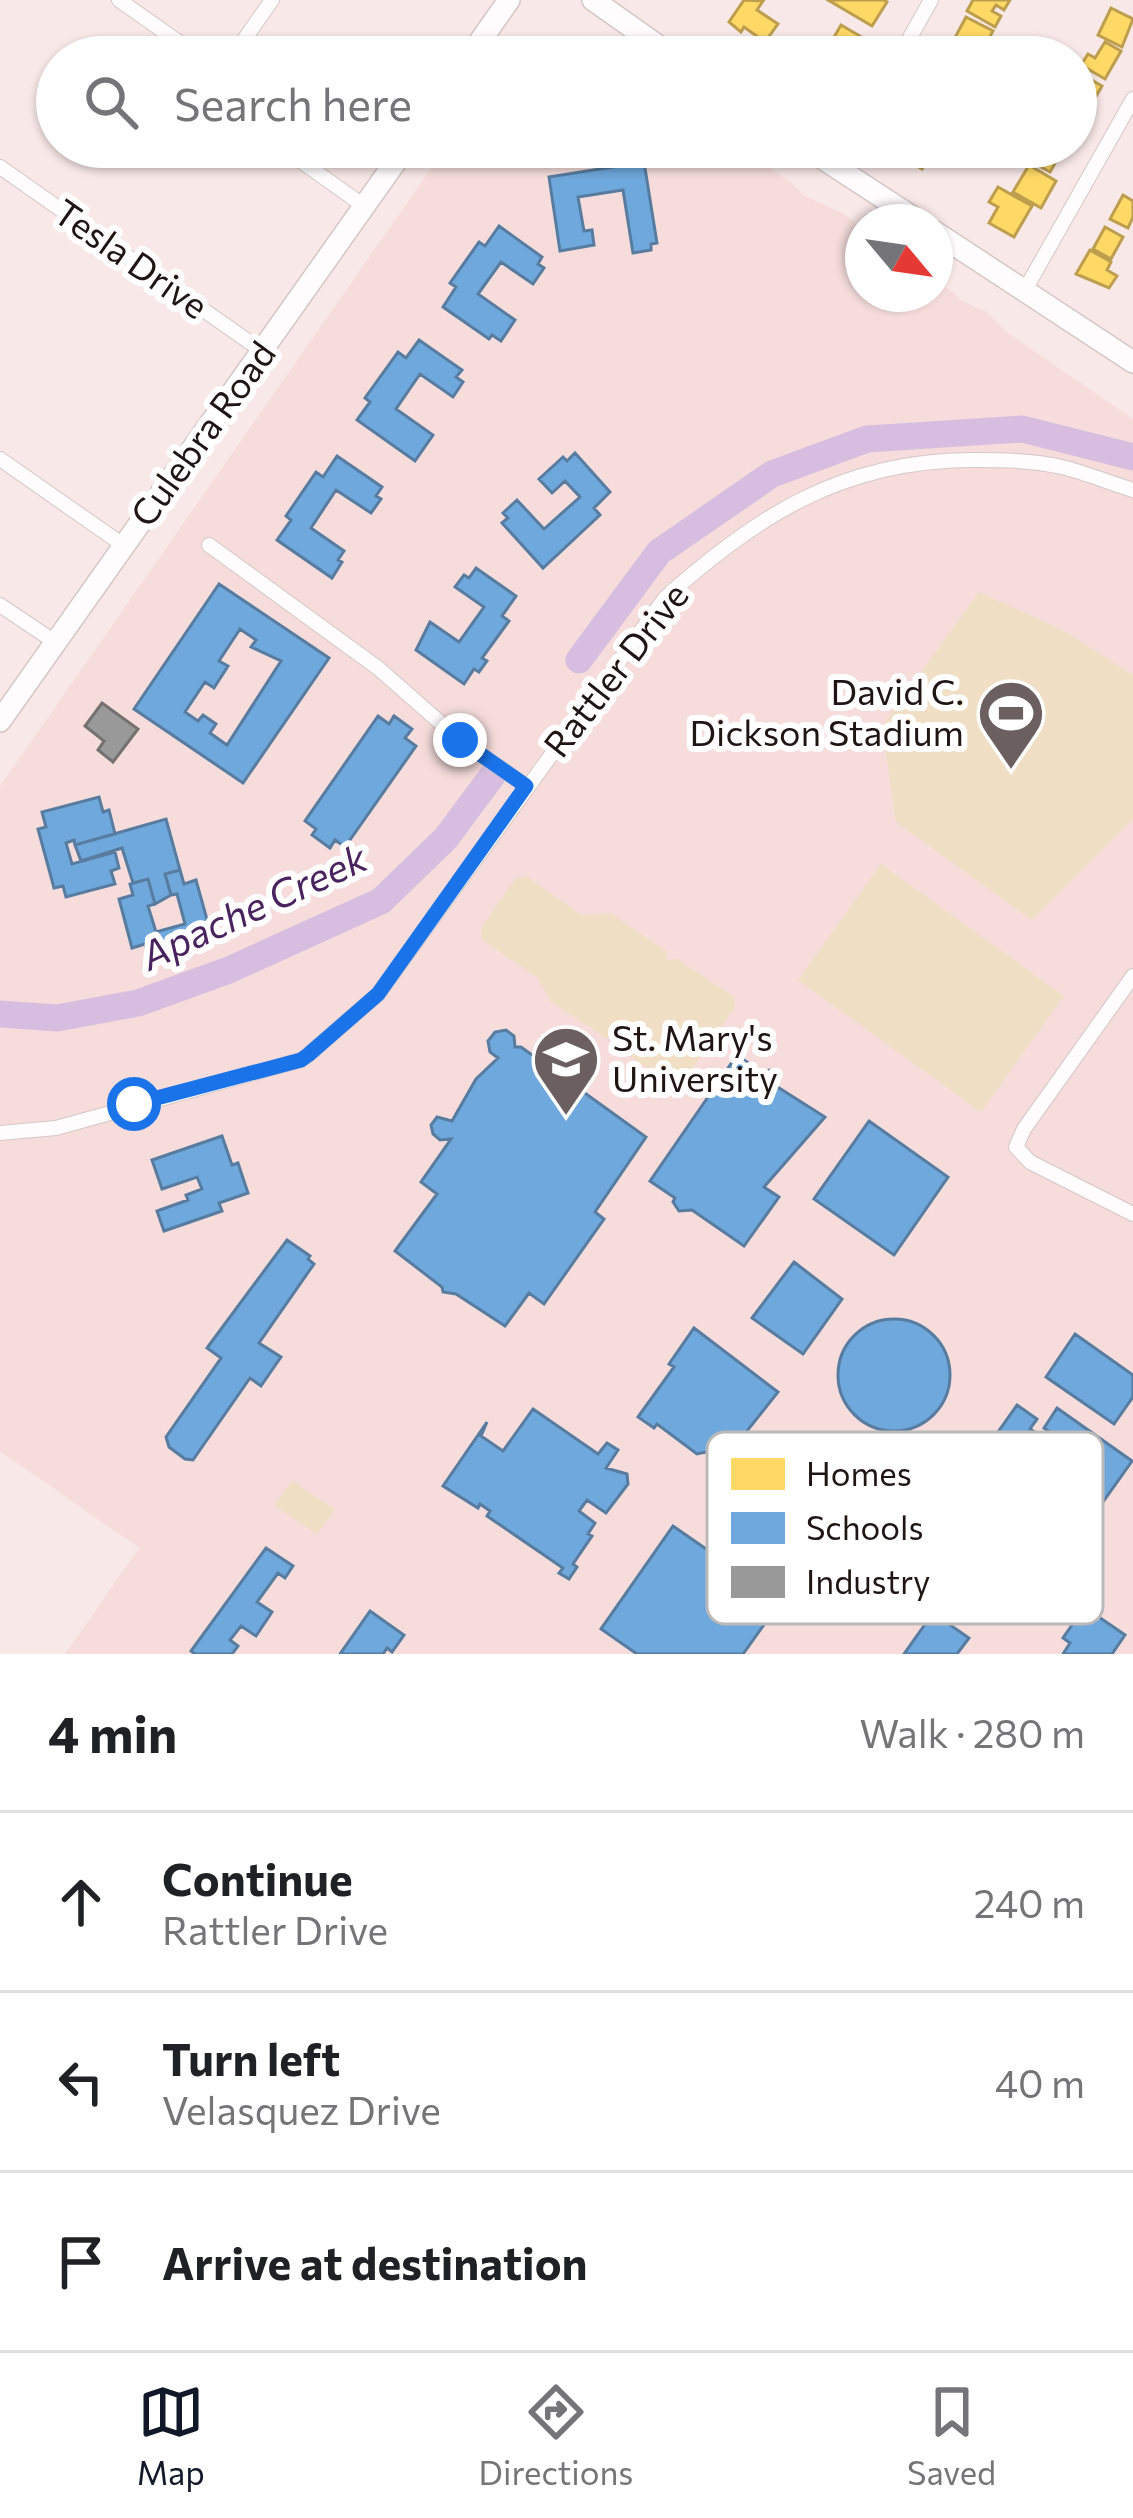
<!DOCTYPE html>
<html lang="en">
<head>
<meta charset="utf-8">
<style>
	body { margin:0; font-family:Commissioner,sans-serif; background:#f2f2f2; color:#202124 }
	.compass { position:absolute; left:845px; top:204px; width:108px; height:108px; border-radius:50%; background:#fff; box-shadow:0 3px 9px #0004; rotate:119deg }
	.stop { position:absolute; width:36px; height:36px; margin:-27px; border:9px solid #1a73e8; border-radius:50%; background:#fff }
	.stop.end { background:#1a73e8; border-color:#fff; box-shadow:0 3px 12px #0008 }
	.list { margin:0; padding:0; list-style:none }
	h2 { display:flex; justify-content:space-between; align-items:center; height:156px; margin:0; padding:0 48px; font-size:51px }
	h2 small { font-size:39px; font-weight:400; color:#757577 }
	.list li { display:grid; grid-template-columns:78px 1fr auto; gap:36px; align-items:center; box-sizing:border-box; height:180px; padding:0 48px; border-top:3px solid #e0e0e0 }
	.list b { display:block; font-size:45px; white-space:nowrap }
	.list p { margin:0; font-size:39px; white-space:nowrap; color:#757577 }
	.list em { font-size:39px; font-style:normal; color:#757577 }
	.icon { flex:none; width:66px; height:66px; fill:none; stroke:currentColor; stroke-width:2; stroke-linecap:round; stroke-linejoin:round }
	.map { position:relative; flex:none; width:1133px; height:1654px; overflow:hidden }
	.search { position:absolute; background:#fff; box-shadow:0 3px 9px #0004; left:36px; right:36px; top:36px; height:132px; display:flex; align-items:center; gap:30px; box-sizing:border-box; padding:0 42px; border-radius:66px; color:#757577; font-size:45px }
	.sheet { height:696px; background:#fff }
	nav { display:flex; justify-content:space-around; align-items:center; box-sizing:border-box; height:168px; border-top:3px solid #e0e0e0; background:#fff; font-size:33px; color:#757577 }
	nav a { display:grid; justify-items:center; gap:6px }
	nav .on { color:#111827 }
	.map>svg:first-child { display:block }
	.built { fill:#f6dddc }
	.green { fill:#f0dfc4 }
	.homes { fill:#ffd966; stroke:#bc9e4e; stroke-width:3 }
	.schools { fill:#6fa8dc; stroke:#577ca0; stroke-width:3; fill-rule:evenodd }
	.industry { fill:#999; stroke:#757171; stroke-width:3 }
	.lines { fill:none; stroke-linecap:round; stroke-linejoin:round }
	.river { stroke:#d7bee0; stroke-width:27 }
	.minor-casing { stroke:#d4c7c6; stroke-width:16 }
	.secondary-casing { stroke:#d4c7c6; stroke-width:24 }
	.minor { stroke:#fefcfc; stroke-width:14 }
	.secondary { stroke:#fefcfc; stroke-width:21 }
	.route { stroke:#1a73e8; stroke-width:15 }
	.labels { text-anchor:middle; stroke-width:12; stroke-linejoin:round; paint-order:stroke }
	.street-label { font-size:36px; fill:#201515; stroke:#fff }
	.poi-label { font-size:36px; fill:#201515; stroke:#fff; text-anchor:end }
	.water-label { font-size:39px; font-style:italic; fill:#49235e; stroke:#fff }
	.key { fill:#fff; stroke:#bcb9b9; stroke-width:3 }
	.key-label { font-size:33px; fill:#201515 }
</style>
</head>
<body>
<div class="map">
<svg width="1133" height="1654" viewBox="0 0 1133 1654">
	<rect width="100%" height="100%" fill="#f8e9e8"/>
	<path class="built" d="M446,147H737L791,182L803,195L846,215L863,231V294H935V277L961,300L987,312L1008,333L1133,419V1654H65L139,1548L0,1451V786Z"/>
	<path class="green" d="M979,592L1064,631L1133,675V819L1032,920L896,822L882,726Z
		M881,864L1064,996L981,1112L798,980Z
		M526,876L581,915L612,914L666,951L667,960L677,959L734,997L735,1007L682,1083L673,1086L617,1047L614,1037L606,1038L551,1002L538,978L482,940L481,928L515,879Z
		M292,1481L335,1510L317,1534L274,1505Z"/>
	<path class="homes" d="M744,0L763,1L757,10L778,24L765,42L744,27L741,32L729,22Z
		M828,0H884L887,2L872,26Z
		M973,0H1010L1004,10L996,5L992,11L1001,16L995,27L967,11Z
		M1111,8L1133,19L1122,47L1098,35Z
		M966,17L993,31L979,57L951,45Z
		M841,25L865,39L855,57H827L818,52L825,41L830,44Z
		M1105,42L1121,51L1105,79L1081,65L1088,54L1095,58Z
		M1081,74L1102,86L1088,110L1076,103V82Z
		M892,147H928L933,150L922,169L890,150Z
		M1038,147L1063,149L1050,172L1030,161Z
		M1029,165L1056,181L1041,208L1013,192Z
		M998,187L1032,206L1014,237L989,223L998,207L989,202Z
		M1123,195L1133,201V217L1128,228L1110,219Z
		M1105,227L1123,237L1111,259L1093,249Z
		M1090,250L1111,262L1107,270L1117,276L1109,288L1076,274Z"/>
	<path class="schools" d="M644,162L657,243L651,244V250L633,253L623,190L578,197L584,231L592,230L594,245L560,251L549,177Z
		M499,226L542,257L538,264L544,268L533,284L501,262L478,294L515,320L501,341L492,335L489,339L443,307L456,287L450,283L479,242L485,246Z
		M419,340L462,370L456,377L463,382L453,397L420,374L396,409L433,435L415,461L357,420L370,402L365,398L398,352L406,358Z
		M575,453L610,492L594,508L600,515L543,568L502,523L508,518L503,513L517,500L544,529L580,497L565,481L552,493L539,479L563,457L567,461Z
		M337,456L382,487L376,496L381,499L371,513L336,490L311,528L344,551L338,560L342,562L332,578L277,540L291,520L286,516L316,472L323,477Z
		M476,568L516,596L502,616L509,621L482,658L487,661L479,672L474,669L464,684L416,650L430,622L459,642L484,607L455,587L464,575L469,578Z
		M219,584L329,658L243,783L134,709ZM240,629L256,640L251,647L281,661L227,745L210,733L216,724L203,715L198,721L185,712L205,682L214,688L228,666L219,661Z
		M378,716L389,724L394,716L412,729L405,738L416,746L345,847L335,840L330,848L312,835L316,829L305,821Z
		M99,797L103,812L109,810L115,834L75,845L74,840L66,843L72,864L115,852L119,868L111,871L115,884L66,897L63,886L54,888L38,829L46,827L42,812Z
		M166,819L180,870L165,874L171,895L155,904L148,879L133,883L122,848L81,861L75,845Z
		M180,870L184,884L196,880L208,923L197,927L200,938L147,953L145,944L132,948L119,899L133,895L130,884L148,879L155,904L148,906L156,932L185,924L177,894L171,895L165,874Z
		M506,1030L514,1036L515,1047H521L646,1137L595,1212L604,1219L544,1304L529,1293L505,1326L456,1294L443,1292L442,1287L395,1251L437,1194L421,1182L451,1139L440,1140L433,1134L431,1125L437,1117L452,1121L476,1079L498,1058L490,1052L488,1041L495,1032Z
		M737,1055L761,1072L770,1070L777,1074L776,1086L825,1117L764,1187L779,1197L744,1246L692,1210L679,1211L673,1202L675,1198L650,1181Z
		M869,1121L948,1177L894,1255L814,1199Z
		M222,1136L232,1165L238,1163L248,1193L219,1203L222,1211L164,1231L157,1211L188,1200L186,1195L202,1189L197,1177L162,1189L152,1160Z
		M287,1240L310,1256L308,1259L314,1264L259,1343L281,1357L261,1386L250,1378L193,1460L185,1459L169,1447L166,1437L221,1358L207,1348Z
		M794,1262L842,1299L803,1354L752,1318Z
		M838 1375a56 56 0 1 1 112 0a56 56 0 1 1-112 0Z
		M694,1328L778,1392L735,1446L697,1454L657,1424L654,1428L638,1417L674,1367L669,1364Z
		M1075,1334L1133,1375V1397L1114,1424L1046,1377Z
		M1017,1405L1037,1419L1030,1429L1041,1436L1000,1494L969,1473Z
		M1057,1408L1132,1461L1071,1547L1052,1534L1059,1525L1047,1517L1083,1465L1094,1473L1099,1466L1044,1428Z
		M533,1409L598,1454L607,1443L618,1450L606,1468L627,1474L628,1484L606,1513L587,1500L579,1511L595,1523L588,1534L592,1536L573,1564L577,1567L569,1579L559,1573L563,1568L487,1516L490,1511L480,1504L478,1508L443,1486L487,1422L481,1436L503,1451Z
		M673,1526L781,1601L743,1654H637L601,1629Z
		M266,1548L293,1566L285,1578L278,1573L257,1602L272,1612L256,1636L241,1626L230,1640L238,1646L232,1654H195L191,1651Z
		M370,1611L404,1635L392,1652L387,1648L383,1654H340Z
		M933,1613L969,1638L957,1654H904Z
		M1093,1613L1125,1635L1112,1654H1063L1070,1643L1063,1638L1079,1615L1087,1621Z"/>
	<path class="industry" d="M102,703L138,729L113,762L98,750L104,741L85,726Z"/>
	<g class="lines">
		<path class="river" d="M579,660L659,552L772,474L867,439L1022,429L1133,457
			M0,1014L57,1018L138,1003L229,970L381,901L446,838L492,776"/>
		<defs>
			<path id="minor" d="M119,0L200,57
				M232,57L272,0
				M899,57L931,0
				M281,147L364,206
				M0,167L262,351
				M836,168L848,147
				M1025,290L1133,99
				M0,459L123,545
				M209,545L378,668L460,740L526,786
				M0,605L55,642
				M1133,976L1024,1129L1016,1147L1030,1162L1133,1214
				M0,1133L56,1128L301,1060L308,1055L378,994L665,598C756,516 842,461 970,460C1000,460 1032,460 1062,467C1086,473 1110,483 1133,490"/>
			<path id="secondary" d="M593,0L674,57
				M469,57L509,0
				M805,147L920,222
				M935,232L1133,362
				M0,721L406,147"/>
		</defs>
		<use href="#minor" class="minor-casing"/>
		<use href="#secondary" class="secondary-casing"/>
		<use href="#minor" class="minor"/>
		<use href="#secondary" class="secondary"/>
	</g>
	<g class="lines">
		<path class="route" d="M134,1104L301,1060L308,1055L378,994L526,786L460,740"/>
	</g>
	<defs>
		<symbol id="stadium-pin" viewBox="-11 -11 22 30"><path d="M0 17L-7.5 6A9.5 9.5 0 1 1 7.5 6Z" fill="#6c5f5f" stroke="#fff"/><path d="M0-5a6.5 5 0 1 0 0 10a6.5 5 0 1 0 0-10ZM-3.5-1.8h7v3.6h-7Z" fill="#fff"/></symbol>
		<symbol id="university-pin" viewBox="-11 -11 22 30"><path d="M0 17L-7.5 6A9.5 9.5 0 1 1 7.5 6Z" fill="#6c5f5f" stroke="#fff"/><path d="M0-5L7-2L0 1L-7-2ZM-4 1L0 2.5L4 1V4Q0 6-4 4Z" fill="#fff"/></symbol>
	</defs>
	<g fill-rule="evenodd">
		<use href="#stadium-pin" x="973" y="675" width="76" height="104"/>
		<use href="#university-pin" x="528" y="1021" width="76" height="104"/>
	</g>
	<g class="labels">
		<g class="street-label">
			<text transform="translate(131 259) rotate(35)" y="13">Tesla Drive</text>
			<text transform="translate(203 434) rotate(-54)" y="13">Culebra Road</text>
			<text transform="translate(616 670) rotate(-52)" y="13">Rattler Drive</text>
		</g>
		<g class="poi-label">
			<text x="964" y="705">David C.<tspan x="964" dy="41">Dickson Stadium</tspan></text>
			<text x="612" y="1051" text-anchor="start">St. Mary's<tspan x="612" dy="41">University</tspan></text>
		</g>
		<g class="water-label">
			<text transform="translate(254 907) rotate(-25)" y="14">Apache Creek</text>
		</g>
	</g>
	<rect x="707" y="1432" width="396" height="192" rx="18" class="key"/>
	<rect x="731" y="1458" width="54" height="32" fill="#ffd966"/>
	<rect x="731" y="1512" width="54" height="32" fill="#6fa8dc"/>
	<rect x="731" y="1566" width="54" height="32" fill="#999"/>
	<g class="key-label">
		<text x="806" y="1486">Homes</text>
		<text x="806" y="1540">Schools</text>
		<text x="806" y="1594">Industry</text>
	</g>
</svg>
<svg class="compass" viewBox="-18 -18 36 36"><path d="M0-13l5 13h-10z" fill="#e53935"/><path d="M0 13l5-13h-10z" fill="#757577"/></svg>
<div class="stop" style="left:134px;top:1104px"></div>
<div class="stop end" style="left:460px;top:740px"></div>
<div class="search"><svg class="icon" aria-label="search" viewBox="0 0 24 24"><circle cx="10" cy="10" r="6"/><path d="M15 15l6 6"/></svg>Search here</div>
</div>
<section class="sheet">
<h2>4 min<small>Walk · 280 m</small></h2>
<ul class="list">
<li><svg class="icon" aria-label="ahead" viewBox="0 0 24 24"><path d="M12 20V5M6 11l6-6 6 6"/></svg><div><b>Continue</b><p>Rattler Drive</p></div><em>240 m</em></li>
<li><svg class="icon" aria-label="left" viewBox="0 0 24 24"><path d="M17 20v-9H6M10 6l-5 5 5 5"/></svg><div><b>Turn left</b><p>Velasquez Drive</p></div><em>40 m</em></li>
<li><svg class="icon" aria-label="arrive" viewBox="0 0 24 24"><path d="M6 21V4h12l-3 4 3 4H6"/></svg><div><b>Arrive at destination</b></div></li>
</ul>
</section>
<nav>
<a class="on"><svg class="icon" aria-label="map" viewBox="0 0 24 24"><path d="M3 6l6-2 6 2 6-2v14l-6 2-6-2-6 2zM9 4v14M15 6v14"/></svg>Map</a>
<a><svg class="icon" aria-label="directions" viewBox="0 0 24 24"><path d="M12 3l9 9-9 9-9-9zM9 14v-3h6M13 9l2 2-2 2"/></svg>Directions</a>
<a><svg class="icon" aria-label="saved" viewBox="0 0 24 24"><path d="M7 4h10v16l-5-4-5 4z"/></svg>Saved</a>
</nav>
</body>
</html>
